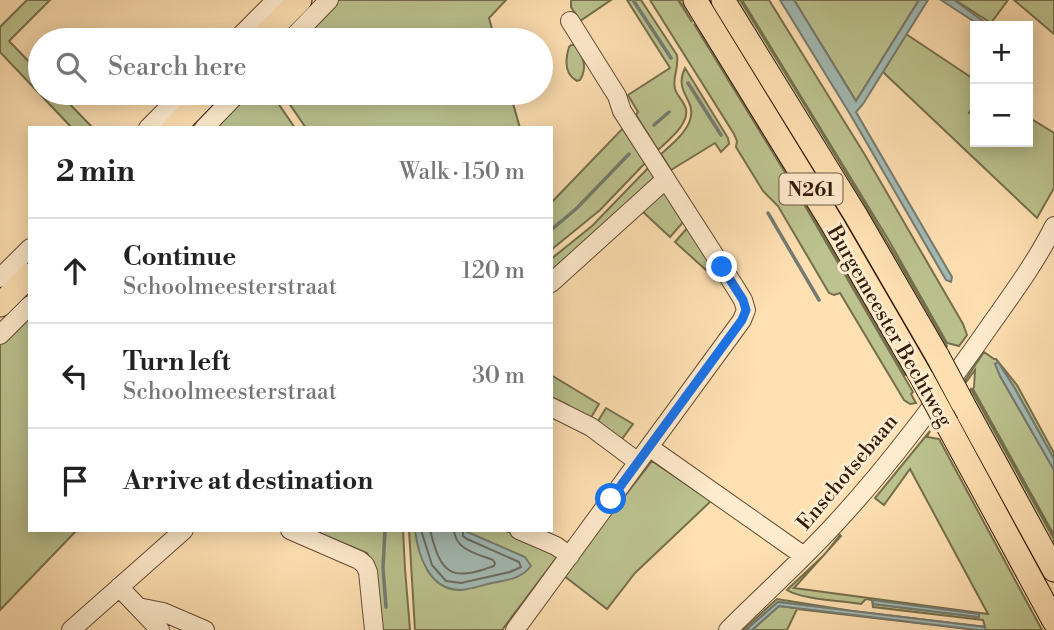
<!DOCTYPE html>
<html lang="en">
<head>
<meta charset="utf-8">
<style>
	body { margin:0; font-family:"Libre Bodoni",serif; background:#f6f6f6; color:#222 }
	.controls { position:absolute; right:21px; top:21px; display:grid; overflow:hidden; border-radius:0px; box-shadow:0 4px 18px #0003 }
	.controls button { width:63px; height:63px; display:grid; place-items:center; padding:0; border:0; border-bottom:2px solid #e0e0e0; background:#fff; color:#222; font:35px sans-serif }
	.stop { position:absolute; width:21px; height:21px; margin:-16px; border:5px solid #1a73e8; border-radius:50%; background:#fff }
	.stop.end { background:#1a73e8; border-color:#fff; box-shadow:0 2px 7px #0008 }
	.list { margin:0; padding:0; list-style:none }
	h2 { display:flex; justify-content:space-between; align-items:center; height:91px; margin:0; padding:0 28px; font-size:30px }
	h2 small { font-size:23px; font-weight:400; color:#767676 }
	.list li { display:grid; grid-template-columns:46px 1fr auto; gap:21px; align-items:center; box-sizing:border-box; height:105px; padding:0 28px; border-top:2px solid #e0e0e0 }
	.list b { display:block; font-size:26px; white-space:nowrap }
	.list p { margin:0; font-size:23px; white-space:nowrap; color:#767676 }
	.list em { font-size:23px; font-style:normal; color:#767676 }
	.icon { flex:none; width:38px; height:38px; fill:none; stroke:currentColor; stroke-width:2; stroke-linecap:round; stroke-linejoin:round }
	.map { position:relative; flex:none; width:1054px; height:630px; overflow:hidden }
	.search { position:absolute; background:#fff; box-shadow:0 4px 18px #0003; left:28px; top:28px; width:525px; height:77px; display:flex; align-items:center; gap:18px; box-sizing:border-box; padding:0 24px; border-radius:38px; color:#767676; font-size:26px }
	.panel { position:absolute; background:#fff; box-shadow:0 4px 18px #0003; left:28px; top:126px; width:525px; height:406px; border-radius:0px }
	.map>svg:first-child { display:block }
	.green { fill:#bcc38f; stroke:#766f4d; stroke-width:2; fill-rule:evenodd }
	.water { fill:#a3bbb5; stroke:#757b71; stroke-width:2 }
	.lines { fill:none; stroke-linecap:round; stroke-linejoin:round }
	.shore { stroke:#6a6b60; stroke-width:2 }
	.stream { stroke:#757b71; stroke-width:3.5 }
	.minor-casing { stroke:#644c35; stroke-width:20 }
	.major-casing { stroke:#311b0b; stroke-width:25 }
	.minor { stroke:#ffebcd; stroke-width:18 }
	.major { stroke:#ffe0b2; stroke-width:23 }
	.major-bridge-casing { stroke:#311b0b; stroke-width:25; stroke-linecap:butt }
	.major-bridge { stroke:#ffe0b2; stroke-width:23 }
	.route { stroke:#1a73e8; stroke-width:9 }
	.labels { text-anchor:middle; stroke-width:6; stroke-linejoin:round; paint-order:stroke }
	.shield { fill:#ffebcd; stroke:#6f5945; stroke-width:2 }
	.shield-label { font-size:19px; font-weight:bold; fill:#311b0b }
	.street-label { font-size:21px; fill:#311b0b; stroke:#ffebcd }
</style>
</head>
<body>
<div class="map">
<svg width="1054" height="630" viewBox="0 0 1054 630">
	<rect width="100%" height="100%" fill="#ffe0b2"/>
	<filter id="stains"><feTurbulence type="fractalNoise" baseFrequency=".00286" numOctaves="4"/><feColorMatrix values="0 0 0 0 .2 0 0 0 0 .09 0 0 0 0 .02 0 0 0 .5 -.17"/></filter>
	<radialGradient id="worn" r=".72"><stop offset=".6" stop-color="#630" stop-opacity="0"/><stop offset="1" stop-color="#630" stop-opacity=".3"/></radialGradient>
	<path class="green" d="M27,0H50L9,41L40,73V93H59L93,128H72L0,52V27Z
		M338,0H506L489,18L495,40H298Z
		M571,0H611L580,21L571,7Z
		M627,0H641L677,55C679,69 672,78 675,89C677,96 684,101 686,109C689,125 668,140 658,150L636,115L638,112L628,95L670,68Z
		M650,0H678L692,22L679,0H686L910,373L905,375L795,186L694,24L794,187L913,392L911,394L916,403L910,404L904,400L840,293L834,295L829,293L778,206L763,191L736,147L737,141L734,134Z
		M704,0H715L934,365L927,373Z
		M732,0H740C811,114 881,229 947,346L945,349Z
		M742,0H769L865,155L963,324L967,335L959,346L947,343L888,239Z
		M794,0H919L856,101Z
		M955,0H1008L991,23Z
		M1014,0H1054V34Z
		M906,34L975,80V104L969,113L975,117V142H1028V117L1054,133V188L1037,218L883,72Z
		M571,45H575C583,56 588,67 580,80L577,81C564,74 565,60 569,47Z
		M685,68L728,138L729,144L721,152L715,143L671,170L661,154C671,145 686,133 690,120C697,99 673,93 685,68Z
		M246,93H271L295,128H211Z
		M282,93H510L520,128H306Z
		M625,126L647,161L600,210L551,250V203Z
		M650,166L656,178L551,278V259L592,226Z
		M664,192L685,220L670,237L642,211Z
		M689,226L712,262L706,270L675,242Z
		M30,311V530H77L0,610V342Z
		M984,352L994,359H996L1017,385L1054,453V459L1014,387L998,362L1000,376L1054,470V535L973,389L974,387L975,370L939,419Z
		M551,375L599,404L589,421L567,409L568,405L551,397Z
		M971,389L1054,539V554L969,392Z
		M606,408L633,424L619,443L595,426Z
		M930,431L927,437L939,439L1042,630H985L984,627L778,602L746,630H743L777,599L852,611L985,627L983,620L873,607L872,600L866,599L861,604C844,601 800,599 787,590L824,555L840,535L841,536L794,588L988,614L910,469L884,505L875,498ZM874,600L979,614V615L978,617L873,604Z
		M652,461L711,501L635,573L607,609L563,575Z
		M311,530H403L405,569L410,630H379L372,562L367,553Z
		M409,530H504L554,552L557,557L502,630H415Z
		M779,606L978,630L797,609L787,630H752Z"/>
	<path class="water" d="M780,0H794L856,101L919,0H928L863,104L856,112L952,277L951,282L946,280L850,114Z
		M941,0H954L990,26H981Z
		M998,362L1014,387L1054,459V470L1000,376L995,364Z
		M415,530H463L525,557L531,566C521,579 507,580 492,583C482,585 470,590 460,590C429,590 418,555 415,530Z
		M873,600L979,614V617L873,604Z
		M778,602L985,627V630H978L779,606L752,630H746Z"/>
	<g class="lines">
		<path class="shore" d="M421,530L432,565L446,581L461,583L510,572L521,567L519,562L467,539L463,536V530
			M430,530C441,574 450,582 494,566L495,563L493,560C478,554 455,550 454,530"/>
		<path class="stream" d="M633,0L671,58
			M688,83L721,135
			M654,125L669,112
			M768,213L819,300
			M551,230L577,208L629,154
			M385,530L383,568L386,607"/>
		<defs>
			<path id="minor" d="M236,40L276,0
				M290,40L329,0
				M148,128L183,93
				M204,128L238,93
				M0,278L30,248
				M551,283L666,179
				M0,335L30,305
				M551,407L591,427L638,462
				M649,447L804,556
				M290,530L359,560L365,565L368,572L374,630
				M519,530L556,546L570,556
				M119,587L160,630
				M138,607L163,612L205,630
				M71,630L184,530
				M515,630L742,320L746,310L743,300L735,287L622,111L617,96L570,21
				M728,630C763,595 800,562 834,525C888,467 936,402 982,337C1007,301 1034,266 1054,226"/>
			<path id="major" d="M695,0L833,225L923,380
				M723,0L855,214L938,357
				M260,40L300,0
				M174,128L208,93
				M0,305L30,275
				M962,402L1054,570
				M947,424L1054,621"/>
		</defs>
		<use href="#minor" class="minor-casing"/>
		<use href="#major" class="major-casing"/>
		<use href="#minor" class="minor"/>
		<use href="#major" class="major"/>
		<defs>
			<path id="major-bridge" d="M938,357L962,402
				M923,380L947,424"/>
		</defs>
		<use href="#major-bridge" class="major-bridge-casing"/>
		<use href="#major-bridge" class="major-bridge"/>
	</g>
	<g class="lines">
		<path class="route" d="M611,499L742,320L746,310L743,300L722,267"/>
	</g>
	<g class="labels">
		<rect class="shield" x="779.5" y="173.5" width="63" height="31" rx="5"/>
		<g class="shield-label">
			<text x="811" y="196">N261</text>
		</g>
		<g class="street-label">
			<text transform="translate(890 326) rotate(60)" y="7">Burgemeester Bechtweg</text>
			<text transform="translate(847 472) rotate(-50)" y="7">Enschotsebaan</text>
		</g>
	</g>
	<rect width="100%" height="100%" filter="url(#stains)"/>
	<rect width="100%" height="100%" fill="url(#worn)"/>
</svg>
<div class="controls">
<button>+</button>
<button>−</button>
</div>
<div class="stop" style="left:611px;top:499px"></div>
<div class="stop end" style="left:722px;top:267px"></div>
<div class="search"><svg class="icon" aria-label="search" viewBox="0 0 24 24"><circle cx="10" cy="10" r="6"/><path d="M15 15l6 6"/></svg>Search here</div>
<section class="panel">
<h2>2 min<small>Walk · 150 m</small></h2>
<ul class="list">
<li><svg class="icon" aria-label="ahead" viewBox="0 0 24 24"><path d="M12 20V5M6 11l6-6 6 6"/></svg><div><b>Continue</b><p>Schoolmeesterstraat</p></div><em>120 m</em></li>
<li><svg class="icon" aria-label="left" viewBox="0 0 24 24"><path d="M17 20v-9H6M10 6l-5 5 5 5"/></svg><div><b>Turn left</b><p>Schoolmeesterstraat</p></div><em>30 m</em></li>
<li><svg class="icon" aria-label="arrive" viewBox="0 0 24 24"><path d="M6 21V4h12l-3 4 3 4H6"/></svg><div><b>Arrive at destination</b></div></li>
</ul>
</section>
</div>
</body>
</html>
